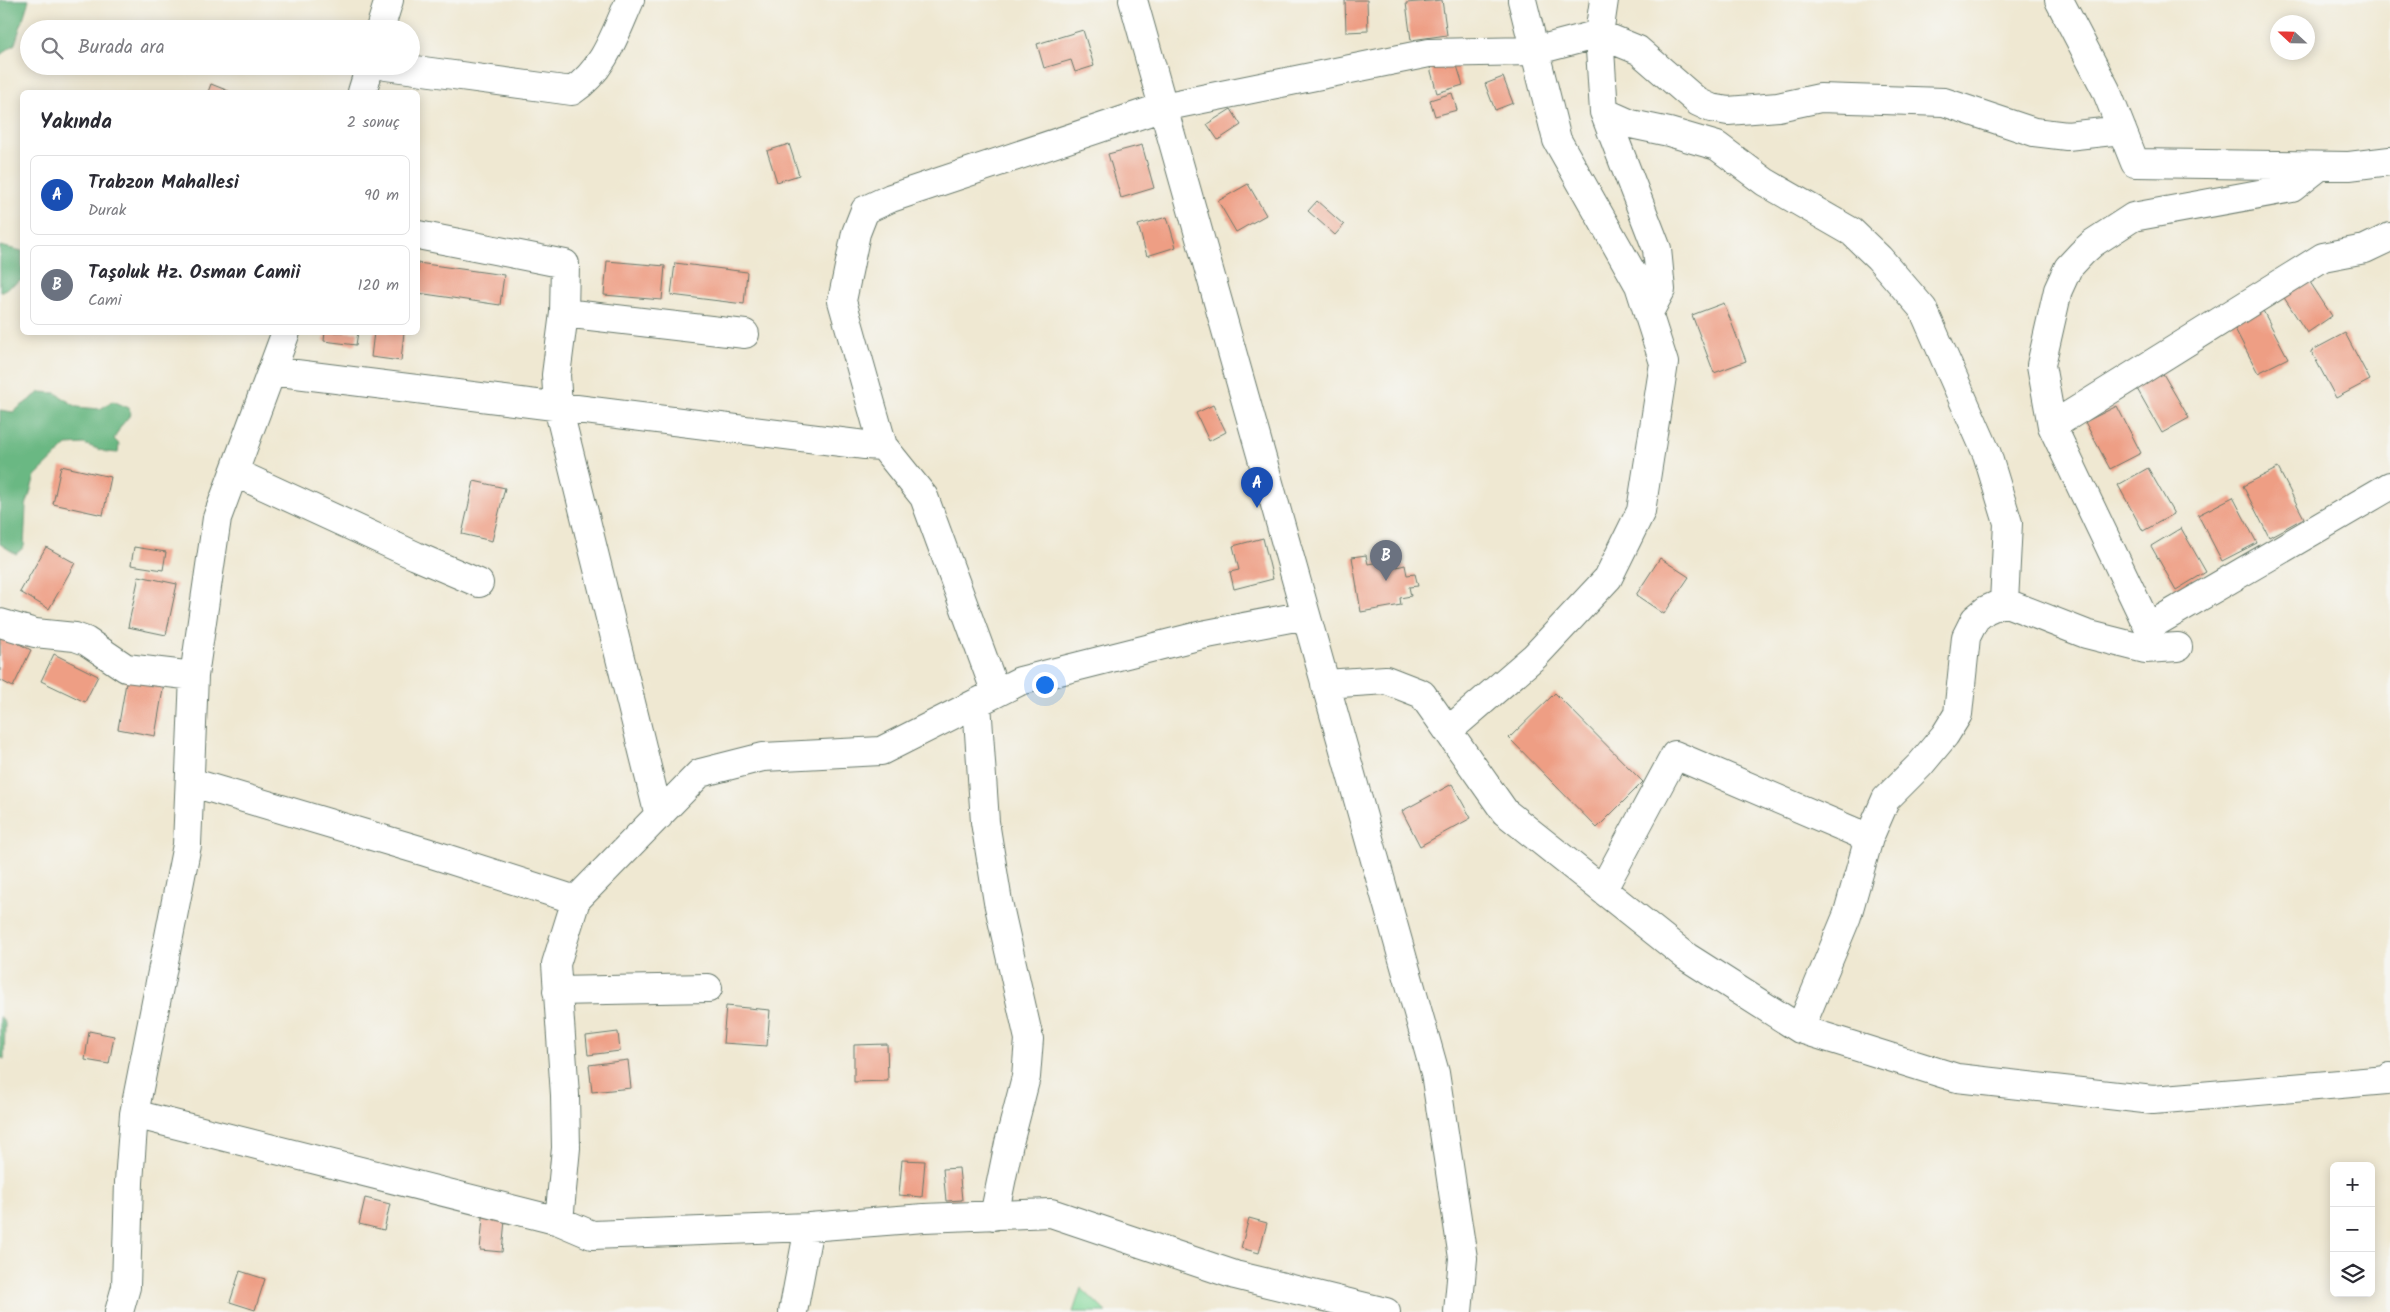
<!DOCTYPE html>
<html lang="tr">
<head>
<meta charset="utf-8">
<style>
	body { margin:0; font-family:Kalam,sans-serif; background:#f7f7f7; color:#2b2b33 }
	.controls { position:absolute; right:15px; bottom:15px; display:grid; overflow:hidden; border-radius:8px; box-shadow:0 2px 12px #0003 }
	.controls button { width:45px; height:45px; display:grid; place-items:center; padding:0; border:0; border-bottom:1px solid #e1e1e2; background:#fff; color:#2b2b33; font:25px sans-serif }
	.compass { position:absolute; left:2270px; top:15px; width:45px; height:45px; border-radius:50%; background:#fff; box-shadow:0 2px 12px #0003; rotate:292deg }
	.you { position:absolute; left:1044px; top:684px; width:18px; height:18px; margin:-12px; border:4px solid #fff; border-radius:50%; background:#1a73e8; box-shadow:0 0 0 8px #1a73e833 }
	.badge { display:grid; place-items:center; width:32px; height:32px; border-radius:50%; background:#1a73e8; color:#fff; font-size:16px; font-weight:700 }
	.pin { position:absolute; translate:-50% -41px; filter:drop-shadow(0 1px 2px #0008) }
	.pin::after { content:''; position:absolute; top:26px; width:18px; height:15px; background:inherit; clip-path:polygon(0 0,100% 0,50% 100%) }
	.list { margin:0; padding:0; list-style:none }
	h2 { display:flex; justify-content:space-between; align-items:center; height:65px; margin:0; padding:0 20px; font-size:21px }
	h2 small { font-size:16px; font-weight:400; color:#7c7c81 }
	.list li { display:grid; grid-template-columns:32px 1fr auto; gap:15px; align-items:center; box-sizing:border-box; height:80px; margin:0 10px 10px; padding:0 10px; border:1px solid #e1e1e2; border-radius:8px }
	.list b { display:block; font-size:19px; white-space:nowrap }
	.list p { margin:0; font-size:16px; white-space:nowrap; color:#7c7c81 }
	.list em { font-size:16px; font-style:normal; color:#7c7c81 }
	.icon { flex:none; width:28px; height:28px; fill:none; stroke:currentColor; stroke-width:2; stroke-linecap:round; stroke-linejoin:round }
	.map { position:relative; flex:none; width:2390px; height:1312px; overflow:hidden }
	.search { position:absolute; background:#fff; box-shadow:0 2px 12px #0003; left:20px; top:20px; width:400px; height:55px; display:flex; align-items:center; gap:12px; box-sizing:border-box; padding:0 18px; border-radius:28px; color:#7c7c81; font-size:19px }
	.panel { position:absolute; background:#fff; box-shadow:0 2px 12px #0003; left:20px; top:90px; width:400px; height:245px; border-radius:8px }
	.map>svg:first-child { display:block }
	.green { fill:#84d89b; stroke:#528a68 }
	.forest { fill:#6bb883; stroke:#457a5c }
	.building { fill:#ee9e84 }
	.lines { fill:none; stroke-linecap:round; stroke-linejoin:round }
	.minor-casing { stroke:#68796b; stroke-width:30 }
	.minor { stroke:#fff; stroke-width:28 }
</style>
</head>
<body>
<div class="map">
<svg width="2390" height="1312" viewBox="0 0 2390 1312">
	<rect width="100%" height="100%" fill="#f6f6f2"/>
	<filter id="ink" filterUnits="userSpaceOnUse"><feTurbulence type="fractalNoise" baseFrequency=".02" numOctaves="2"/><feDisplacementMap in="SourceGraphic" scale="10" xChannelSelector="R" yChannelSelector="G"/><feConvolveMatrix kernelMatrix="1 2 1 2 8 2 1 2 1" color-interpolation-filters="sRGB"/></filter>
	<filter id="wash" filterUnits="userSpaceOnUse"><feTurbulence type="fractalNoise" baseFrequency=".0096" numOctaves="4" result="noise"/><feDisplacementMap in="SourceGraphic" scale="20" xChannelSelector="R" yChannelSelector="G"/><feGaussianBlur stdDeviation="1.12" result="paint"/><feColorMatrix in="noise" values="0 0 0 0 0 0 0 0 0 0 0 0 0 0 0 0 0 1.4 0 .05"/><feComposite in="paint" operator="in"/></filter>
	<g filter="url(#wash)">
		<rect width="100%" height="100%" fill="#efe8d2"/>
		<path class="green" d="M1081,1288L1106,1312H1073Z"/>
		<path class="forest" d="M0,0H29L15,44L0,55Z
			M0,246L22,251V280L0,292Z
			M40,392L56,393L77,407L100,409L113,401L129,408L131,414L121,426L114,439L119,444L118,453L106,452L84,444L67,445L35,476L26,506L24,547L16,554L0,544V410L13,412Z
			M0,1016L5,1023L4,1059L0,1057Z"/>
		<g id="blocks">
			<path class="building" d="M1345,0H1367L1368,31L1346,32Z
				M1442,0L1447,35L1411,40L1406,3Z
				M227,22L244,29H224Z
				M1083,30L1094,66L1075,72L1071,60L1044,68L1037,44Z
				M1454,56L1463,85L1437,93L1429,64Z
				M1503,77L1513,103L1495,110L1485,84Z
				M211,84L231,92H208Z
				M1452,93L1457,110L1435,116L1430,100Z
				M1231,109L1241,125L1218,140L1207,124Z
				M789,144L799,175L777,182L767,151Z
				M1142,145L1154,188L1121,198L1108,154Z
				M1248,184L1266,215L1236,232L1218,201Z
				M1317,201L1344,225L1335,235L1308,211Z
				M1167,217L1176,247L1147,256L1138,225Z
				M607,261L665,266L662,300L604,295Z
				M418,263L504,275L500,305L418,293Z
				M675,263L747,272L744,304L671,295Z
				M2306,276L2332,316L2307,333L2281,293Z
				M1724,303L1746,361L1714,373L1692,315Z
				M2260,305L2288,358L2258,373L2231,321Z
				M325,332H358L356,345L324,341Z
				M374,332H404L401,361L371,357Z
				M2345,333L2370,380L2336,398L2311,351Z
				M2162,372L2189,418L2162,433L2136,387Z
				M1213,405L1226,432L1209,441L1196,413Z
				M2117,406L2141,453L2110,469L2085,422Z
				M61,466L111,477L103,515L53,504Z
				M2148,468L2174,514L2143,531L2118,485Z
				M2278,468L2304,518L2269,537L2243,486Z
				M474,481L505,488L492,541L462,534Z
				M2233,497L2257,543L2222,561L2198,515Z
				M2181,528L2206,572L2176,590L2151,546Z
				M1263,538L1273,579L1234,589L1230,572L1239,570L1233,546Z
				M46,547L75,563L49,609L20,592Z
				M134,547L166,552L163,570L131,565Z
				M1366,555L1368,564L1396,559L1397,567L1405,565L1407,575L1415,574L1418,586L1409,587L1411,596L1400,598L1401,605L1361,612L1352,557Z
				M1660,558L1689,577L1664,614L1636,595Z
				M139,576L177,584L166,635L128,627Z
				M0,634L31,650L13,687L0,680Z
				M54,654L98,676L85,702L41,681Z
				M127,677L164,683L155,736L118,729Z
				M1555,693L1643,782L1597,828L1509,738Z
				M1452,784L1471,818L1420,846L1402,811Z
				M726,1006L770,1010L767,1046L723,1043Z
				M89,1031L114,1036L109,1064L85,1060Z
				M618,1032L620,1051L588,1055L586,1036Z
				M887,1044L888,1081L854,1082V1045Z
				M628,1060L631,1088L592,1092L589,1065Z
				M902,1160L925,1161L922,1197L899,1195Z
				M959,1168L962,1200L946,1201L943,1169Z
				M365,1198L390,1204L384,1230L359,1224Z
				M484,1207L506,1209L502,1252L480,1250Z
				M1249,1218L1267,1223L1259,1253L1241,1248Z
				M240,1271L265,1279L255,1310L230,1302Z"/>
		</g>
	</g>
	<g filter="url(#ink)">
		<use href="#blocks" fill-opacity="0" stroke="#68796b" stroke-width="1"/>
		<g class="lines">
			<defs>
				<path id="minor" d="M1133,0L1435,1073L1463,1258L1458,1312
					M1604,0L1599,34L1604,112L1657,249L1661,290L1648,314
					M2059,0L2106,90L2135,163L2349,166L2390,161
					M380,29L389,0
					M386,66L572,91C604,70 615,34 630,0
					M362,92L370,66
					M1604,112L1631,124L1669,132L1717,146L1765,182L1852,232L1879,258L1923,309L1987,454L2008,523L2004,602L1986,610L1975,619L1966,637L1958,714L1945,735L1920,765L1886,799L1869,838L1847,916L1800,1029
					M2320,166L2292,188L2133,217L2093,243L2082,253L2068,268L2058,290L2041,365L2052,426L2148,627L2390,486
					M418,235L565,264L564,313L745,334
					M564,313L556,375L558,407L659,816
					M272,371L865,445L883,446
					M2052,426L2323,257L2365,249L2390,237
					M234,472L416,556L479,583
					M2004,602L2086,634L2145,649L2178,647
					M0,623L35,633L75,637L86,641L126,668L194,676
					M1325,684L1386,680L1422,694L1505,812L1687,957L1800,1029L1957,1078L2153,1100L2387,1080L2390,1077
					M996,693L924,497L883,446L842,301L856,233L865,210L891,198L1163,107L1429,53L1534,51L1599,34L1638,50L1698,102L1711,108L1728,111L1778,107L1820,98L1944,102L2034,132L2067,136L2122,130
					M977,703L985,822L998,902L1029,1039L1026,1077L1009,1143L994,1216
					M1448,731L1535,656L1608,578L1641,511L1664,363L1639,285L1557,140L1522,0
					M190,782L426,852L576,900
					M1603,889L1675,755L1869,838
					M557,991L708,988
					M134,1114L559,1221L592,1235L809,1227L924,1218L1051,1213L1235,1275L1386,1312
					M559,1221L566,1148L565,1095L556,964L576,900L700,773L763,757L881,751L1020,681L1202,635L1306,615
					M119,1312L126,1287L129,1182L134,1114L187,845L194,676L217,518L286,332
					M793,1312L809,1227"/>
			</defs>
			<use href="#minor" class="minor-casing"/>
			<use href="#minor" class="minor"/>
		</g>
	</g>
</svg>
<div class="controls">
<button>+</button>
<button>−</button>
<button><svg class="icon" aria-label="layers" viewBox="0 0 24 24"><path d="M12 4l9 5-9 5-9-5zM3 14l9 5 9-5"/></svg></button>
</div>
<svg class="compass" viewBox="-18 -18 36 36"><path d="M0-13l5 13h-10z" fill="#e53935"/><path d="M0 13l5-13h-10z" fill="#7c7c81"/></svg>
<div class="you"></div>
<div class="pin badge" style="left:1257px;top:508px;background:#1a4fb4">A</div>
<div class="pin badge" style="left:1386px;top:581px;background:#6b7280">B</div>
<div class="search"><svg class="icon" aria-label="search" viewBox="0 0 24 24"><circle cx="10" cy="10" r="6"/><path d="M15 15l6 6"/></svg>Burada ara</div>
<section class="panel">
<h2>Yakında<small>2 sonuç</small></h2>
<ul class="list">
<li><span class="badge" style="background:#1a4fb4">A</span><div><b>Trabzon Mahallesi</b><p>Durak</p></div><em>90 m</em></li>
<li><span class="badge" style="background:#6b7280">B</span><div><b>Taşoluk Hz. Osman Camii</b><p>Cami</p></div><em>120 m</em></li>
</ul>
</section>
</div>
</body>
</html>
